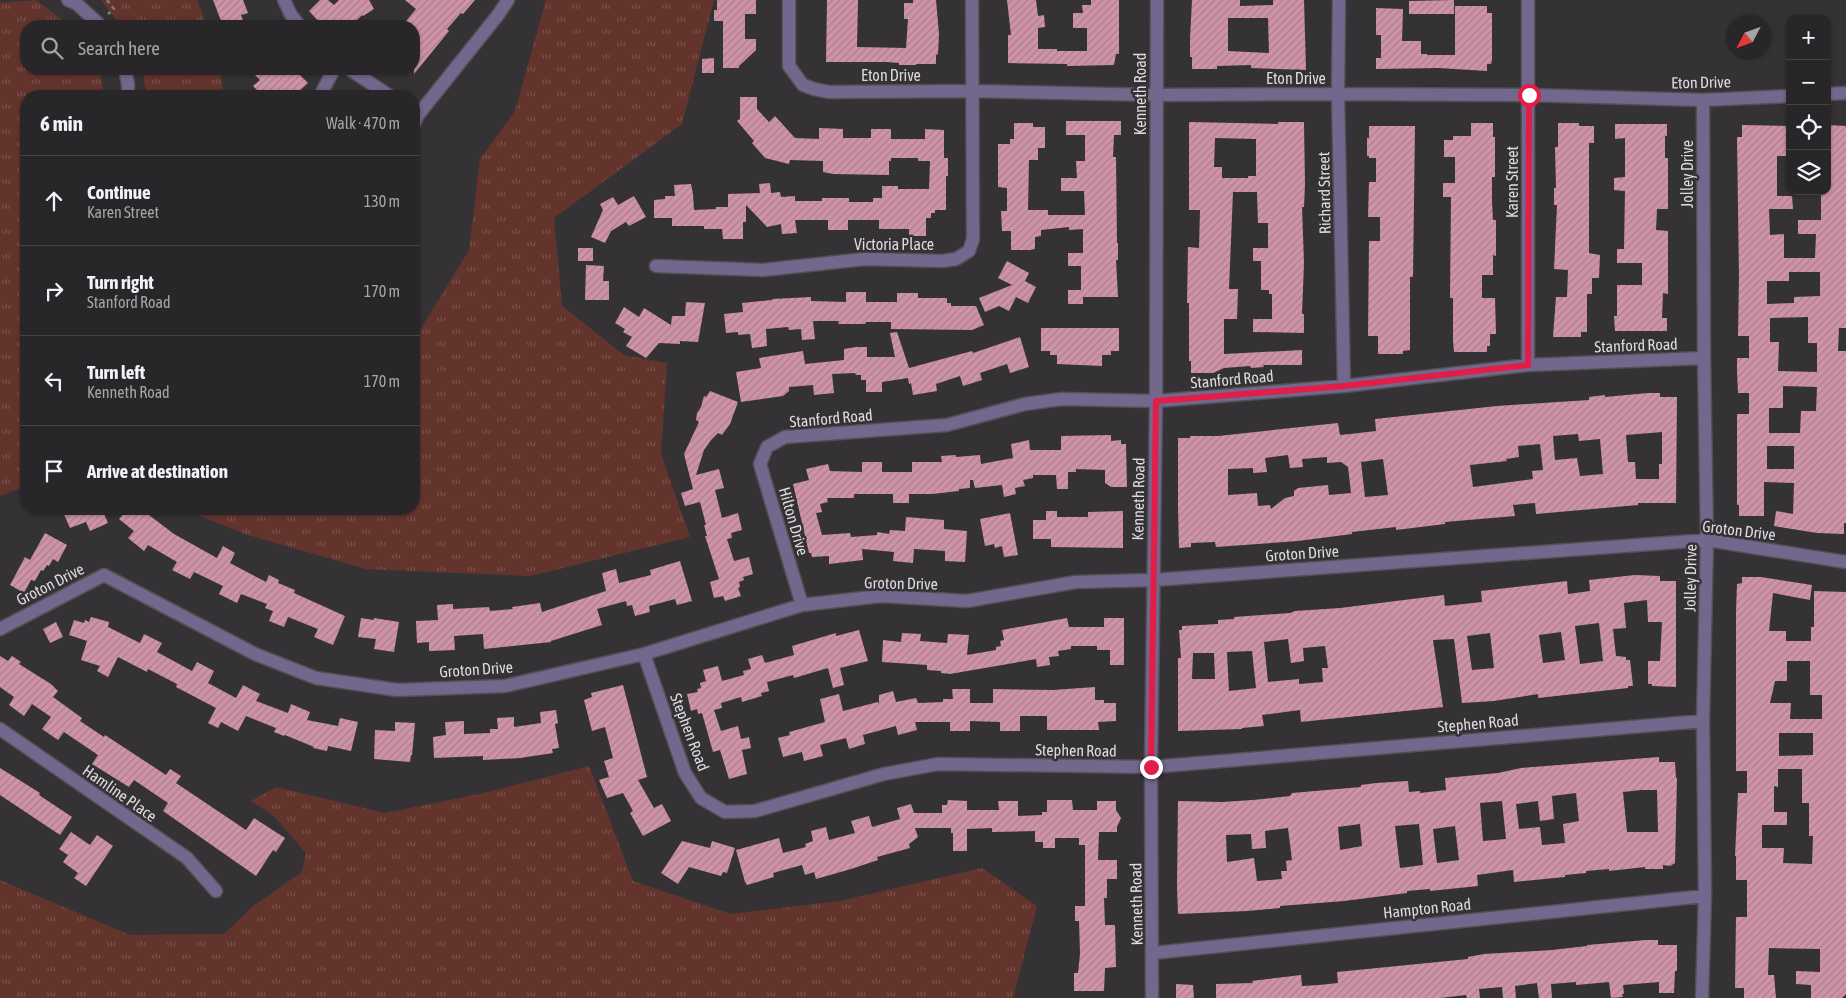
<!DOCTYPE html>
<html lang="en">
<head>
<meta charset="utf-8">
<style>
	body { margin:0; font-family:"Asap Condensed",sans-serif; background:#302e30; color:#f1f3f6 }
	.controls { position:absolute; right:15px; top:15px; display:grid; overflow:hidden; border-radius:10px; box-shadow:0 1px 4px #0004 }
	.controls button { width:45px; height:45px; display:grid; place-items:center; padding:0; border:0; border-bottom:1px solid #444345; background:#282628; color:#f1f3f6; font:25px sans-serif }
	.compass { position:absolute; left:1726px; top:15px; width:45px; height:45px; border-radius:50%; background:#282628; box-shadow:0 1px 4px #0004; rotate:229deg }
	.stop { position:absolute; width:15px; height:15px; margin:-11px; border:4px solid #e11d48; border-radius:50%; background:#fff }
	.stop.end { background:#e11d48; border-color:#fff; box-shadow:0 1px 5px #0008 }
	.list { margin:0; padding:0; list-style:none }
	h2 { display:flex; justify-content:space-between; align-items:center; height:65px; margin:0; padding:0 20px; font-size:21px }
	h2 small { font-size:16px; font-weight:400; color:#a5a5a8 }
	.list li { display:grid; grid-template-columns:32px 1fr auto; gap:15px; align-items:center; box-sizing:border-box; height:90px; padding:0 20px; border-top:1px solid #444345 }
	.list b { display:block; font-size:19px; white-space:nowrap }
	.list p { margin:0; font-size:16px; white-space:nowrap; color:#a5a5a8 }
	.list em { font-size:16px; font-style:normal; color:#a5a5a8 }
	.icon { flex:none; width:28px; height:28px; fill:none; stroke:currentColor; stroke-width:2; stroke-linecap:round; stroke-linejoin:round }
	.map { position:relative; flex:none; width:1846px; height:998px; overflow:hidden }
	.search { position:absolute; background:#282628; box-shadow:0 1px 4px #0004; left:20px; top:20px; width:400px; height:55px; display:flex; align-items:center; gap:12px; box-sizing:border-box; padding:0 18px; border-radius:20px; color:#a5a5a8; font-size:19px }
	.panel { position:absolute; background:#282628; box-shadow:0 1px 4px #0004; left:20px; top:90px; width:400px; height:425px; border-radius:20px }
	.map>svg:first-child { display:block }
	.grass { fill:url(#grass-tufts) }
	.building { fill:url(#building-hatch); fill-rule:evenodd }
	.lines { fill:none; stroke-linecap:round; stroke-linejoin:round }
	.minor-casing { stroke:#535053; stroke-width:15 }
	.path { stroke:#7e7b7e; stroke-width:2.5; stroke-dasharray:4 4; stroke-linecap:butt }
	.minor { stroke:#72688e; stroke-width:12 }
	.route { stroke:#e11d48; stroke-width:6 }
	.labels { text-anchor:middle; stroke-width:5; stroke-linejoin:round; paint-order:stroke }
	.street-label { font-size:16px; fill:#dddbdd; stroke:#353235 }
</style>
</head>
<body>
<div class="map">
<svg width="1846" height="998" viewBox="0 0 1846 998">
	<defs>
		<pattern id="grass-tufts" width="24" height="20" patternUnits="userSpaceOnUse" patternTransform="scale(1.25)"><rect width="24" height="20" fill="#63342c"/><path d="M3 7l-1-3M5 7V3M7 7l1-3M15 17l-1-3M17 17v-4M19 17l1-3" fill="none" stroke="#79514a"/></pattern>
		<pattern id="building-hatch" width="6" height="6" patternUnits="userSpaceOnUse" patternTransform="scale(1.25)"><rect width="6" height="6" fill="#ce93a6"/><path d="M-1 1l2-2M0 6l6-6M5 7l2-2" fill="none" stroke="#ab7f8d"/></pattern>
	</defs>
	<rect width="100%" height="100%" fill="#353235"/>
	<path class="grass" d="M36,0L70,26H26V69H100L104,96H26V486L0,496V3Z
		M101,0H197L207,26H121Z
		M546,0H714L682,124L554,218L562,306L624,355L667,363L661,454L690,537L530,576L366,569L248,535L182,509H414V340L469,250L480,159L515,111Z
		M142,69H220L224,96H147Z
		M589,766L633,881L731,914L840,901L982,868L1037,906L1013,998H0V880L130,935L224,934L253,906L302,872L306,853L275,817L251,801L276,787L385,813L484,793Z"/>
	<path class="building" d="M213,0H243L248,13L241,15L244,23L234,26H223Z
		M320,0H328L334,5L339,0H369L374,9L363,16L362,15L351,26H323L309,11Z
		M405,0H475L463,14L461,13L447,29L449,31L414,74V26H402L416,9Z
		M717,0H756V14H745V39H756V50L739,66V68H723V21H714V10H717Z
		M827,0H858L857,47L906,48L908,19H904V3H913V0H936L939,34L938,54L936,55V64H916V65H899V63L887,62H826Z
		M1007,0H1036L1038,16L1044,15L1045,27L1038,28V49H1057V51H1087V28H1073V13H1083L1082,5H1091V0H1119V54H1116L1114,65L1067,66V64L1008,63V35H1011Z
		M1192,0H1240V6L1273,5V0H1304L1306,70L1251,68V65L1217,66V69H1192V57H1190V39ZM1228,18H1268L1269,53L1228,51Z
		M1454,0V14H1409V1Z
		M1455,6H1487V13H1492V60L1491,64H1487V71L1439,68L1376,69V58H1381V35H1376V8L1403,9L1402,41H1421V54H1427V55H1455Z
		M714,58V73H702V59Z
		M249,69H294L308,83L294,96H263L253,86L260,80Z
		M740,97H757V109L769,122L775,116L795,138L819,139V128L843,129V138H871V129H891V139H925V129L944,130V158H948V176H946V210H935V213H931V218H926V236H909V229H879V220H848V230H828V220H795L797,233L782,234L781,224L767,227L746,205V222H743V239H723L722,229H704V226H672V218H654V200L665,199V196H675L674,185L691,184L693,194L694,210L716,209V207H728V194L760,193L759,184L770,183L771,193L780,192L781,197L795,196V201H822V198H849V202H873V198H882V186H898V189H929L930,161H918V158H891V161H889V175L833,174L823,172V161L790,160L789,164L765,158L752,143L754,141L737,121L740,119Z
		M1066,121H1121V135H1114L1113,157H1116L1117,243H1118V260H1116L1118,297H1083V304H1068V290H1081V266H1068V253H1083V229L1069,230V227L1041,230V236L1035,237V249L1030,250H1011V231H1002L1001,211H1007V188L998,187V144H1010V139H1014V123H1033V127H1045V148H1038V160H1029L1028,210H1048V215H1085L1084,191H1061V178H1077L1076,161H1085V135H1066Z
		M1189,122L1278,124V122H1304L1305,184L1304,207H1302L1304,263L1302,314H1304V333L1253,332V319H1272V294H1269V290H1261V261H1253V248H1268V223H1258L1257,192H1233L1229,289H1238L1237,319H1224V354L1302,350V365H1263L1264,367L1251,368L1250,366L1224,368L1213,373H1191V361H1189V303H1187L1188,247L1199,248L1200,210H1189ZM1215,138L1256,139V176H1248V178H1222V167H1214Z
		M1471,123H1493V137H1495V177H1492V201L1493,220H1496V256L1493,255V275H1482V298H1495L1496,334H1490V346H1487V352H1454L1453,340V298H1450L1451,197H1443V183H1455V157H1444V140H1453V136H1471Z
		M1558,123H1579V126H1594V143H1589V253L1600,255L1599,278H1592V294H1587V332H1581V337H1553L1556,297H1567L1568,270L1554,269L1557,205H1554V188H1556L1555,147H1558Z
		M1615,124H1667V136H1665V158H1668V209H1657L1656,230L1668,231V294L1663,293L1662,318H1667V331H1615L1614,316H1617V285H1642V263H1617V249H1624L1625,191L1614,190V178L1625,177V138L1615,139Z
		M1742,125L1790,126V156H1777V196H1792L1793,209H1769L1770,235L1784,234V258H1815L1816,234H1798V220H1821V191H1827V125L1846,126V328H1839L1838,351H1846V523H1844V534L1817,533L1774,526L1776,511L1793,514L1794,483L1764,482V516H1739V505H1737V414H1749V393H1738L1737,372V358H1749V336H1738L1739,277L1737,137H1742ZM1789,272H1820V296L1794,297V303L1767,304V281H1789ZM1808,317V343H1817V372L1778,371L1779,342H1770V318ZM1783,386L1817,387L1816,411H1801L1800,433H1769V408H1783ZM1767,446H1794V469H1767Z
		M1369,126H1415L1413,277H1410V350L1403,351V354H1378V336H1368L1369,241H1380V217H1368L1369,182H1376V158H1369V156H1367V138H1369Z
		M634,196L646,217L629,226L626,222L611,231L605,243L591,237L603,210L600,204L613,197L618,205Z
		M578,248H593V261H578Z
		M1007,261L1029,273L1025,281L1036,287L1028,303L1016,297L1009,311L999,306L985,312L979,298L1012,285L998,278Z
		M586,265L604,266L603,281H609V300H585Z
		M846,292H866V302H897V293H918V298H947V303H951V306H976L984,325L972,330L891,329V322H866L865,324H838L839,321H813L815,339L802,340L801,329L789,330L788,327L766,329L767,346L752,348L750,334L738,335V332L726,333L724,314L743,312L742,303L772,300V299L811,297V301L846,302Z
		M686,302L705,303L698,342L680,341V344L659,343L646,358L626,346L632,337L623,332L625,329L615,323L624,307L639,317L644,308L671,325L672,316H685Z
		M1041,328H1119V351H1111V355H1102V366L1057,364V355H1050V351H1041Z
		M897,332L909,368L972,351L973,353L1020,337L1029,367L1010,373L1007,364L980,373L982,380L963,386L960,376L936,384L937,391L913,395L911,383L909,384L908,378L882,382V392H866V380H861V375H856L855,373L832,374L834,393L814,395L813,385L789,387V391L783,396L741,402L736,372L761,368L759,358L803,351L805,364L844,360V349L856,347H867V357H895L890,333Z
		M710,391L738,402L730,424L722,435L718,433L711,440L704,450L696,475L719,469L724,488L715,490L722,518L738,513L742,530L731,533L732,538L727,539L734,561L749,557L753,574L743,577L744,580L739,582L740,587L738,588L741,596L725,601L723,596L714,598L710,582L719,579L705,536H707L704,525H706L700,502L685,506L681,493L693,489L684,454L699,422L696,420L697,413L701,407L704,396L706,397Z
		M1648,393H1660V397H1677L1676,503H1638V505L1536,514L1535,503L1513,505L1515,516L1445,522V524L1396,530V527L1352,532V534L1298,541L1216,547L1215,542L1191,543V547L1179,548L1178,508V438H1190V436H1218L1338,423L1340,435L1350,434L1376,431L1375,419L1497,406L1589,400V397L1605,395V397ZM1662,432V464H1659V479H1636L1635,462H1628L1626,435ZM1578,434L1579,441L1600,439L1603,474L1580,476L1577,458L1555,460L1553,436ZM1540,444L1543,470L1532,471L1533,479L1473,487L1470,465L1507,461L1506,459L1519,457L1518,446ZM1288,455L1290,468L1303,467L1302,459L1327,457V463L1341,462L1348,467L1351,493L1329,495L1328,485L1298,488L1294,491V496L1285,498L1271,509L1270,505L1258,506L1257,493L1228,495V469L1253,468V473L1267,472L1265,458ZM1383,459L1388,495L1365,497L1361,462Z
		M1111,435V441L1121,440V444H1126L1127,487H1111L1105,483V470L1076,469V472H1068V489H1057L1056,475H1033V478L1023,480L1025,486L1015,488L1016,494L1004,497L1002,485L975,488L973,480H970V488L959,489V491L932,494H909V503H893V494H854V498H827L828,502L820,504L822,512L816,513L822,535L850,533L851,537L877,535V532L889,534L890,530L905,531L906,517L944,520V529L967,531L965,562L945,561V551L914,549L913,563L893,561L894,552L862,549L863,560L829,564V556L812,557L811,553H809L793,484L809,480L806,469L828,464L830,471L862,472V462H882V472H912V462H942L941,456L956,455V457L980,455L981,464L1013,458L1011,444L1029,440L1030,450H1061V436Z
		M70,509H102L108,523L90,531L86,522L70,528L63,512Z
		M127,509H141L174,534L217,558L223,546L235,553L230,563L266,582L269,575L279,580L278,583L295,590L294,593L345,616L333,645L314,637L318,629L288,617L284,627L269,621L273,611L265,608L267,604L241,594L237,603L219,594L223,586L194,572L190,579L172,570L177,562L148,545L144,551L128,538L134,531L119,519Z
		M1046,511H1057V517H1088V512L1123,511V548L1051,547V539H1033V520H1046Z
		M1010,513L1018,555L1004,557L1002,546L995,548L994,544L985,546L980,519Z
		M45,533L67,545L58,562L53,559L49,566L47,565L43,571L41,570L35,581L31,580L24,593L10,585L25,557L30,560Z
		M680,561L692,601L677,605L675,599L649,606L650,612L635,616L632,605L627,606L626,601L597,609L602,625L551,641V642L484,649L483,634L454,636L455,650L429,651V642L417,643L416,621L438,620L437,605L453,604V609L489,607L490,611L513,609L512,607L540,603L542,612L606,591L602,573L616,569L619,583L651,575L650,570Z
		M1635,575L1660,576V581H1676V687L1652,686V684H1648V661H1660L1662,622H1648L1647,600L1624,603L1626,628L1613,629L1616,656L1626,657V660H1630L1633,686H1628V688L1538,698V694L1494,701L1462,703L1454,639L1433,640L1443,707L1301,722L1300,710L1262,715L1264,726L1242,728V729L1178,731V658H1181L1179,630H1182V626L1218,624V620L1234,619V617L1290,613L1295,611L1340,608L1444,595L1445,606L1482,602L1481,591L1567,581L1568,594L1590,591L1589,580ZM1599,623L1603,661L1580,664L1575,626ZM1561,632L1565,660L1543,663L1539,635ZM1490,633L1494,668L1472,670L1467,636ZM1288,639L1291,663L1304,661L1303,648L1325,646L1328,668H1322L1323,682L1299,684V679L1268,682L1264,642ZM1252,651L1256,688L1229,691L1227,652ZM1193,653H1214L1215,679H1192Z
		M1742,577H1761L1812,585L1810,600L1773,593L1769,631H1786V641H1811V627H1814V591L1846,592V994L1842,998H1811V985L1796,984V971L1820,972V949L1769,948L1768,975H1774L1776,998H1744V988H1735L1736,917H1747V880H1736V856H1735L1738,793H1747V771H1736V612L1737,584L1742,583ZM1787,661H1810V695H1822V719H1790L1791,703H1770L1775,681H1787ZM1779,733H1813V755L1779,756ZM1778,769H1802V803H1809V836H1813L1812,864L1783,863L1784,848H1762V825H1787V812H1774V786L1778,787Z
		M91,617L109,622L108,627L140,643L144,634L162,643L157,652L192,671L197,662L214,671L208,683L236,698L243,685L260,694L256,701L288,713L291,704L310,712L307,720L338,726L340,718L358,722L351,751L328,746L327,751L313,748L314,747L285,735L284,736L274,732L276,728L246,716L238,731L221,722L218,728L208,723L216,708L176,687L177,684L148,669L147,672L118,657L108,677L97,671L100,666L81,660L87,641L69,635L74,620L84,623L85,620L89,622Z
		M361,618L374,620V618L399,622L394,652L374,649L376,639L358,637Z
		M1067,618L1069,627H1104V618H1124V665H1110V650H1097V646H1071V649L1058,651L1059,656L1049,657L1050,665L1037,667L1036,659L950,674L941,673V671L927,670V665L882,662L883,640L901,642L902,633L921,634L920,641L947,643L948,634L969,635L967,655L996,650V647L1001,646L1000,641L1004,640L1002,630Z
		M56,622L63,637L50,643L43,629Z
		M859,630L868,661L840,668L844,685L833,688L828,668L794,678L793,675L767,682L769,691L761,693L762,696L742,702L741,697L721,703L722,708L714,710L721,731L738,726L741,739L749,737L751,748L742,750L747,774L729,779L720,750L713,752L702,713L698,714L697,709L691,711L687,694L698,692L697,689L701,688L700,683L706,681L703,670L718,666L722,681L744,675L743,671L751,669L748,659L762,655L765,663L794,655L792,646L836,633V636Z
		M0,656L8,661L12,656L21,662L19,664L51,684L58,691L53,697L82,718L80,721L104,737L105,735L166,775L170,769L181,776L176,783L246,830L254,818L285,838L276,852L273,850L256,876L163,811L168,803L134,780L129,787L92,764L98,755L64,732L58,740L42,729L51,717L32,704L24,716L9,705L14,697L0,687Z
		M623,685L647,777L638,780L654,808L662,804L671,821L643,836L630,813L633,811L623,793L607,798L599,780L609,777L604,761L613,758L605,727L592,731L584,700L592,697L591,693Z
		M1095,687V700H1104V703H1116V721L1098,722L1099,730H1047V716H1020V731H1000V722L970,721V731H950V722H915L917,730L898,735L896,726L863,735L865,744L849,749L846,738L820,745L823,756L804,761L802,752L783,757L778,738L790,735L789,732L825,722L820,699L839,694L843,711L878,702L879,704V695L893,691L896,702L916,698L918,703L943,702V699H953L952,689H970V703H993V689L1053,690Z
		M556,710L558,723L555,724L559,748L552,749L553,753L520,758L483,760V756L434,758L433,737L446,735L445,722L464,721V734L490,733V729H498L497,718L514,717V727L541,723L540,712Z
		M395,722L415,723L412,755H411L410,762L374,759L375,730L395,731Z
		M1659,757V762H1675L1676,778H1677L1675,863L1670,866L1663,865V869H1645V867L1609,871V869L1586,871V873L1565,875V877L1514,882L1513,870L1477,875L1478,886L1430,891V889L1407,891V893L1344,901L1280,906V908L1247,911L1178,914L1177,887L1178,801L1222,802L1253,800L1290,796L1292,793L1361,787V785L1376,783L1408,781L1409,792L1420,791V793L1446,790L1445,778L1498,773L1521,768ZM1641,790H1657L1658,832H1627L1623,792ZM1576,793L1579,821L1563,824L1565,843L1542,845L1540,827L1519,829L1516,804L1538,801L1540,821L1554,819L1552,796ZM1502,801L1506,839L1483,841L1480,803ZM1360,824L1362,846L1340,850L1338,827ZM1419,824L1423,865L1400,868L1395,826ZM1455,826L1459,860L1437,863L1433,829ZM1288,828L1292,860L1286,861L1287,871H1281L1282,879L1257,881L1254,858L1227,862L1226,835L1251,834L1252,849L1266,848L1265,831Z
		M0,768L40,793L39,795L72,817L60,835L0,795Z
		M948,800L967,801V810H999L998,801H1018V816L1042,815V812H1047V800H1072L1073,810H1097V801H1116V810L1121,818L1117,827V832H1099L1098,860H1117V879H1107V898H1104L1105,925H1115L1116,967L1105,968L1104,991H1074V973H1078L1080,954L1079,921H1075V906H1085V845H1079V838H1055V848H1043V842H1035V831L992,832V828L967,829V851H953V833H951V828H915L918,837L909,844L910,848L877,857L878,860L851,869L816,879L814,872L805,875L802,865L773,873L774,877L747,885L745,882L736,850L779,838L783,853L806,847L805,844L813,841L811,831L826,827L829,840L855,833L851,821L869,816L872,827L900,819L897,808L911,804L914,813H942V805H947Z
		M71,832L90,845L97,835L113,846L86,886L74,878L78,873L63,862L68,855L59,849Z
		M682,841L710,848L712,841L735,848L727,873L723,872L721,876L689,867L678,884L661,873Z
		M1646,940H1658V945H1677V971H1675L1674,993H1659V982L1623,985L1624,994H1622L1623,997L1611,998L1609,982L1576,985V982L1551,984L1552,998H1539L1537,983L1515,986L1516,998H1503L1502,987L1479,989L1480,998H1467L1466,995L1440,998H1216V984L1253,983L1252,981L1301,975L1302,986L1319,985L1338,983L1337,972L1468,959V957L1484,954L1552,950L1587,946V945Z
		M1176,984L1193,985L1194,998H1176Z"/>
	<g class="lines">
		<defs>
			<path id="minor" d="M68,0L77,4L101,26
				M284,0L291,15L300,26
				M789,0V66L803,85L814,89L829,92L972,91L1156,95L1338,94L1529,95L1703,100L1790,96
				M1339,0L1338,94L1344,386
				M125,69L128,84V96
				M349,69L390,96
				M1827,94L1846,93
				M320,96L334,69
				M414,124L418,115L498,15L508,0
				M656,266L763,270L865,259L943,261L956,259L969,251L973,239L972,0
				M1528,365V0
				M802,605L760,464L767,447L785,437L947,425L1025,404L1062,399L1156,401L1344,386L1528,365L1704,358
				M0,629L104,575L255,654L316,678L397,690L505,686L644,654L802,605L881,596L967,601L1076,582L1153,580L1707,540L1846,562
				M644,654L685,773L701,798L725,812L755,811L884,774L938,764L1151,767L1703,721
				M0,729L187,858L216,891
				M1153,953L1705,896
				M1152,998L1151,767L1156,401L1157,0
				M1702,998L1705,896L1703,721L1707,540L1704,358L1703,100"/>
		</defs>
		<use href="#minor" class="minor-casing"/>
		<path class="path" d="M107,0L114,9L108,14"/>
		<use href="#minor" class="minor"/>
	</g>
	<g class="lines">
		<path class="route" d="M1151,767L1156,401L1344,386L1528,365L1529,95"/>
	</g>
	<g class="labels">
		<g class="street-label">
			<text x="891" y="81">Eton Drive</text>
			<text x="1296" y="84">Eton Drive</text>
			<text transform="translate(1701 82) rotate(-1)" y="6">Eton Drive</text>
			<text transform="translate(1140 94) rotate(-90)" y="6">Kenneth Road</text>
			<text transform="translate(1687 174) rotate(-90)" y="6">Jolley Drive</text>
			<text transform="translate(1512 182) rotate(-90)" y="6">Karen Street</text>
			<text transform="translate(1324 193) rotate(-91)" y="6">Richard Street</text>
			<text x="894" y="250">Victoria Place</text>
			<text transform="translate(1636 345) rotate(-2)" y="6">Stanford Road</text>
			<text transform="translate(1232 379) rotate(-5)" y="6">Stanford Road</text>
			<text transform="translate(831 418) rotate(-5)" y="6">Stanford Road</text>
			<text transform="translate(1138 499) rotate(-89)" y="6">Kenneth Road</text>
			<text transform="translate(794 521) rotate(74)" y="6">Hilton Drive</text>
			<text transform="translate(1739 530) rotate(7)" y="6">Groton Drive</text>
			<text transform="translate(1302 553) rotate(-4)" y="6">Groton Drive</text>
			<text transform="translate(1690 578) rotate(-89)" y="6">Jolley Drive</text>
			<text transform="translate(901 583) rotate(1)" y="6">Groton Drive</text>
			<text transform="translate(50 584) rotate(-27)" y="6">Groton Drive</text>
			<text transform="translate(476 669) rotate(-4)" y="6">Groton Drive</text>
			<text transform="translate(1478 723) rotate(-5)" y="6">Stephen Road</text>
			<text transform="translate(690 732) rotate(69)" y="6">Stephen Road</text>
			<text transform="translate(1076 750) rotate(1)" y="6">Stephen Road</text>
			<text transform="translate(120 793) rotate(35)" y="6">Hamline Place</text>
			<text transform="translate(1136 904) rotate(-91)" y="6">Kenneth Road</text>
			<text transform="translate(1427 908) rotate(-6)" y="6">Hampton Road</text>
		</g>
	</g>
</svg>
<div class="controls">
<button>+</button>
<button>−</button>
<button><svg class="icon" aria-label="locate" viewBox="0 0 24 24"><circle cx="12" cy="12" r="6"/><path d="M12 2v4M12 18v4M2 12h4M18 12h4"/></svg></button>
<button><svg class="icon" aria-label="layers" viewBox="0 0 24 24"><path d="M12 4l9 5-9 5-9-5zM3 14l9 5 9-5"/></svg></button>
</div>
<svg class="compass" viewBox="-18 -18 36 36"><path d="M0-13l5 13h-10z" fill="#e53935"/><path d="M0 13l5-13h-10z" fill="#a5a5a8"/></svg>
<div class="stop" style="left:1529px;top:95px"></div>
<div class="stop end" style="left:1151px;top:767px"></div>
<div class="search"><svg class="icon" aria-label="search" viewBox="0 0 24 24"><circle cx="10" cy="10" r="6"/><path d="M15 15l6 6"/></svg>Search here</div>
<section class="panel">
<h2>6 min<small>Walk · 470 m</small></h2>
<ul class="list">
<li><svg class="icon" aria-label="ahead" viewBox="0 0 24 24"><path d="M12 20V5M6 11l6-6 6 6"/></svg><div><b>Continue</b><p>Karen Street</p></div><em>130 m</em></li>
<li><svg class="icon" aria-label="right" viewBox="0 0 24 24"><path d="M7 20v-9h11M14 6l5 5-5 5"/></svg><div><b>Turn right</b><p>Stanford Road</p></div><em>170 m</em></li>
<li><svg class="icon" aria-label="left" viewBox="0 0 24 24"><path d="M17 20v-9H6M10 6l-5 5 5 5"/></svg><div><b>Turn left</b><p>Kenneth Road</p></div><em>170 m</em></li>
<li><svg class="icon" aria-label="arrive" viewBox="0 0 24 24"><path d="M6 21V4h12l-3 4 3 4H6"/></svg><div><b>Arrive at destination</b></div></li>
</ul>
</section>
</div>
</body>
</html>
